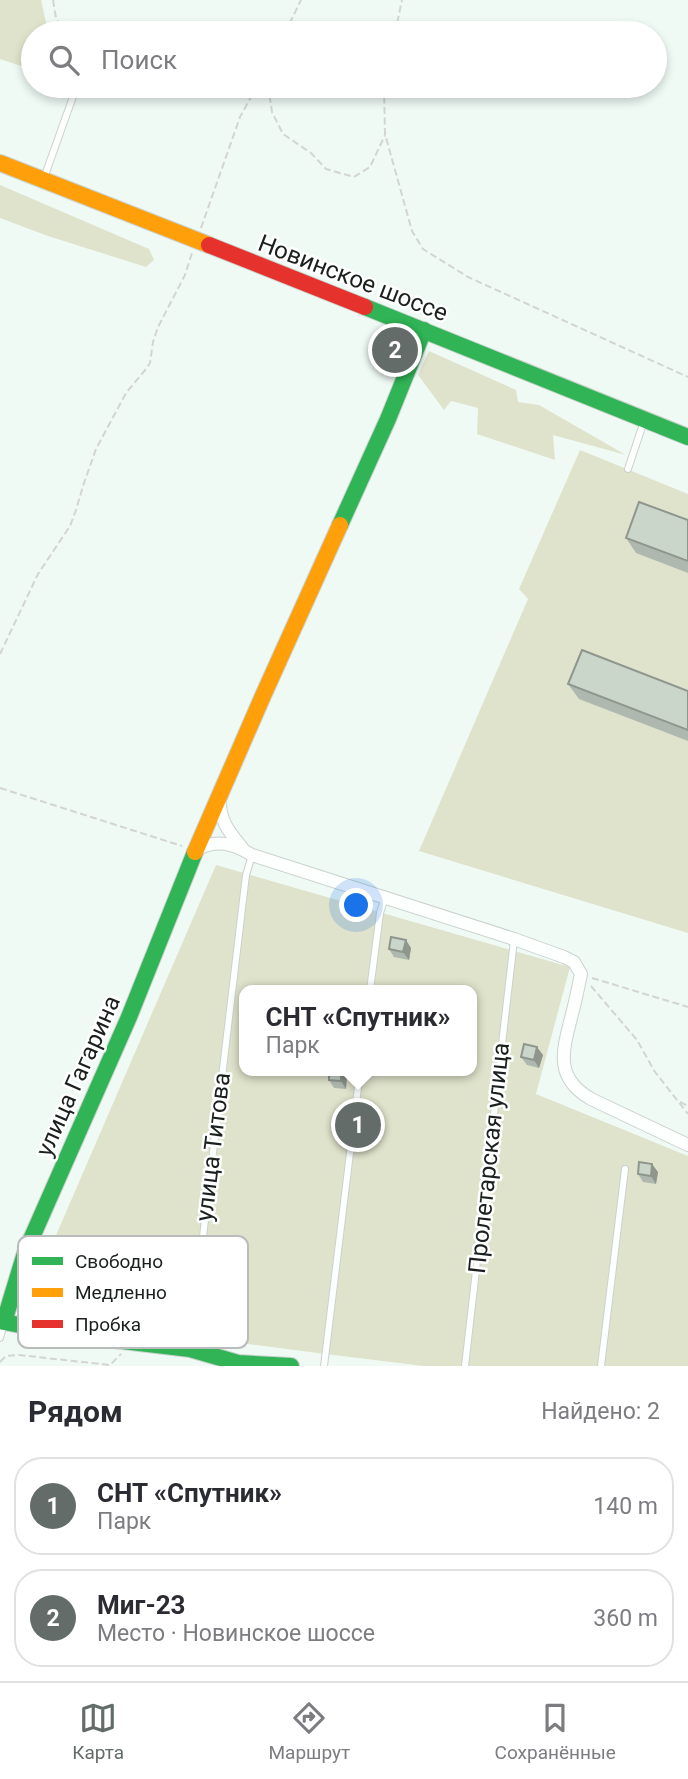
<!DOCTYPE html>
<html lang="ru">
<head>
<meta charset="utf-8">
<style>
	body { margin:0; font-family:Roboto,sans-serif; background:#f2f2f3; color:#2b2b33 }
	.you { position:absolute; left:357px; top:906px; width:24px; height:24px; margin:-18px; border:5px solid #fff; border-radius:50%; background:#1a73e8; box-shadow:0 0 0 10px #1a73e833 }
	.badge { display:grid; place-items:center; width:46px; height:46px; border-radius:50%; background:#646c69; color:#fff; font-size:23px; font-weight:700 }
	.pin { position:absolute; translate:-50% -50%; border:4px solid #fff; box-shadow:0 2px 7px #0006 }
	.popup { position:absolute; left:239px; top:985px; width:238px; height:91px; box-sizing:border-box; display:grid; place-content:center; border-radius:14px; background:#fff; filter:drop-shadow(0 2px 5px #0005); font-size:23px; white-space:nowrap; color:#7c7c81 }
	.popup b { font-size:26px; color:#2b2b33 }
	.popup::after { content:''; position:absolute; left:50%; top:100%; margin-left:-14px; border:14px solid transparent; border-top-color:#fff }
	.list { margin:0; padding:0; list-style:none }
	h2 { display:flex; justify-content:space-between; align-items:center; height:91px; margin:0; padding:0 28px; font-size:30px }
	h2 small { font-size:23px; font-weight:400; color:#7c7c81 }
	.list li { display:grid; grid-template-columns:46px 1fr auto; gap:21px; align-items:center; box-sizing:border-box; height:98px; margin:0 14px 14px; padding:0 14px; border:2px solid #e1e1e2; border-radius:28px }
	.list b { display:block; font-size:26px; white-space:nowrap }
	.list p { margin:0; font-size:23px; white-space:nowrap; color:#7c7c81 }
	.list em { font-size:23px; font-style:normal; color:#7c7c81 }
	.icon { flex:none; width:38px; height:38px; fill:none; stroke:currentColor; stroke-width:2; stroke-linecap:round; stroke-linejoin:round }
	.map { position:relative; flex:none; width:688px; height:1366px; overflow:hidden }
	.search { position:absolute; background:#fff; box-shadow:0 4px 10px #0003; left:21px; right:21px; top:21px; height:77px; display:flex; align-items:center; gap:18px; box-sizing:border-box; padding:0 24px; border-radius:38px; color:#7c7c81; font-size:26px }
	.sheet { height:315px; background:#fff }
	nav { display:flex; justify-content:space-around; align-items:center; box-sizing:border-box; height:98px; border-top:2px solid #e1e1e2; background:#fff; font-size:19px; color:#7c7c81 }
	nav a { display:grid; justify-items:center; gap:4px }
	nav .on { color:#646c69 }
	.map>svg:first-child { display:block }
	.green { fill:#e0e3cb; fill-rule:evenodd }
	.lines { fill:none; stroke-linecap:round; stroke-linejoin:round }
	.lane-casing { stroke:#cad2ce; stroke-width:8 }
	.street-casing { stroke:#cad2ce; stroke-width:14 }
	.fast-casing { stroke:#cad2ce; stroke-width:18 }
	.slow-casing { stroke:#cad2ce; stroke-width:18 }
	.jam-casing { stroke:#cad2ce; stroke-width:18 }
	.path { stroke:#d3d5d5; stroke-width:2; stroke-dasharray:7 3.5; stroke-linecap:butt }
	.lane { stroke:#fdfefe; stroke-width:6 }
	.street { stroke:#fdfefe; stroke-width:12 }
	.fast { stroke:#30b455; stroke-width:16 }
	.slow { stroke:#ff9f0a; stroke-width:16 }
	.jam { stroke:#e5322d; stroke-width:16 }
	.wall { fill:#afb8af }
	.shaded-wall { fill:#8e968e }
	.building { fill:#cbd6cb; stroke:#8e968e; stroke-width:2 }
	.labels { text-anchor:middle; stroke-width:5; stroke-linejoin:round; paint-order:stroke }
	.street-label { font-size:24px; fill:#19201d; stroke:#fff }
	.key { fill:#fff; stroke:#babcbb; stroke-width:2 }
	.key-label { font-size:19px; fill:#19201d }
</style>
</head>
<body>
<div class="map">
<svg width="688" height="1366" viewBox="0 0 688 1366">
	<rect width="100%" height="100%" fill="#effaf5"/>
	<path class="green" d="M0,0H41L47,27L46,33H33V64L21,66L0,59Z
		M0,185L149,249L154,260L146,267L48,236L0,218Z
		M429,351L516,390L518,402L539,405L626,455L553,435L555,460L477,434L478,408L451,401L444,410L418,375Z
		M580,450L688,494V933L419,851L528,599L519,589Z
		M216,865L570,967L536,1094L688,1156V1366H424L325,1354L22,1314ZM244,990H472V1071H244Z"/>
	<g class="lines">
		<defs>
			<path id="lane" d="M44,178L75,91
				M628,469L644,421
				M370,990L380,913L385,897
				M0,1338L4,1323
				M190,1346L246,875L252,855
				M324,1366L360,1071
				M465,1366L514,940
				M601,1366L625,1169"/>
			<path id="street" d="M219,798C221,823 227,829 243,849
				M196,850C216,839 233,843 252,855L514,939L564,957L574,962L581,974C578,989 575,1003 571,1018C562,1053 555,1078 591,1099L688,1145"/>
			<path id="fast" d="M365,307L688,437
				M340,525L388,419L424,330
				M195,852L129,1017L25,1253L4,1322L72,1335L190,1349L238,1363L291,1366"/>
			<path id="slow" d="M0,163L209,245
				M195,852L262,698L340,525"/>
			<path id="jam" d="M209,245L365,307"/>
		</defs>
		<use href="#lane" class="lane-casing"/>
		<use href="#street" class="street-casing"/>
		<use href="#fast" class="fast-casing"/>
		<use href="#slow" class="slow-casing"/>
		<use href="#jam" class="jam-casing"/>
		<path class="path" d="M53,0L56,18L64,33
			M285,33L301,0
			M395,33L402,0
			M266,86L269,92L272,112L283,134L311,153L326,169L354,177L370,167L385,135
			M384,86L385,134L412,231L423,249L468,277L688,377
			M201,228L240,117L257,86
			M0,654L38,574L70,526L76,510L83,486L96,449L126,393L146,369L150,363L153,342L158,327L185,275L192,253
			M0,788L182,846
			M592,978L688,1007
			M591,986L637,1040L655,1072L688,1114
			M680,1102L688,1106
			M0,1362L6,1356L19,1355L110,1365L121,1354"/>
		<use href="#lane" class="lane"/>
		<use href="#street" class="street"/>
		<use href="#fast" class="fast"/>
		<use href="#slow" class="slow"/>
		<use href="#jam" class="jam"/>
	</g>
	<path class="wall" d="M688,520V573L636,553L626,538Z
		M568,684L688,691V741L579,699Z
		M411,948L409,960L394,957L389,949Z
		M543,1055L539,1068L527,1065L521,1057Z
		M347,1076L346,1089L334,1088L329,1080Z
		M658,1172L656,1184L643,1182L638,1174Z"/>
	<path class="shaded-wall" d="M406,940L411,948L409,960L403,952Z
		M537,1047L543,1055L539,1068L534,1060Z
		M341,1071H343L347,1076L346,1089L341,1081Z
		M652,1164L658,1172L656,1184L651,1176Z"/>
	<path class="building" d="M639,502L688,520V561L626,538Z
		M582,650L688,691V730L568,684Z
		M391,937L406,940L403,952L389,949Z
		M524,1044L537,1047L534,1060L521,1057Z
		M329,1071H341V1081L329,1080Z
		M639,1162L652,1164L651,1176L638,1174Z"/>
	<g class="labels">
		<g class="street-label">
			<text transform="translate(353 278) rotate(21)" y="8">Новинское шоссе</text>
			<text transform="translate(78 1076) rotate(-66)" y="8">улица Гагарина</text>
			<text transform="translate(213 1147) rotate(-83)" y="8">улица Титова</text>
			<text transform="translate(489 1158) rotate(-84)" y="8">Пролетарская улица</text>
		</g>
	</g>
	<rect x="18" y="1236" width="230" height="112" rx="10" class="key"/>
	<rect x="32" y="1257" width="31" height="8" fill="#30b455"/>
	<rect x="32" y="1288" width="31" height="9" fill="#ff9f0a"/>
	<rect x="32" y="1320" width="31" height="8" fill="#e5322d"/>
	<g class="key-label">
		<text x="75" y="1268">Свободно</text>
		<text x="75" y="1299">Медленно</text>
		<text x="75" y="1331">Пробка</text>
	</g>
</svg>
<div class="you"></div>
<div class="pin badge" style="left:358px;top:1125px">1</div>
<div class="popup"><b>СНТ «Спутник»</b>Парк</div>
<div class="pin badge" style="left:395px;top:350px">2</div>
<div class="search"><svg class="icon" aria-label="search" viewBox="0 0 24 24"><circle cx="10" cy="10" r="6"/><path d="M15 15l6 6"/></svg>Поиск</div>
</div>
<section class="sheet">
<h2>Рядом<small>Найдено: 2</small></h2>
<ul class="list">
<li><span class="badge">1</span><div><b>СНТ «Спутник»</b><p>Парк</p></div><em>140 m</em></li>
<li><span class="badge">2</span><div><b>Миг-23</b><p>Место · Новинское шоссе</p></div><em>360 m</em></li>
</ul>
</section>
<nav>
<a class="on"><svg class="icon" aria-label="map" viewBox="0 0 24 24"><path d="M3 6l6-2 6 2 6-2v14l-6 2-6-2-6 2zM9 4v14M15 6v14"/></svg>Карта</a>
<a><svg class="icon" aria-label="directions" viewBox="0 0 24 24"><path d="M12 3l9 9-9 9-9-9zM9 14v-3h6M13 9l2 2-2 2"/></svg>Маршрут</a>
<a><svg class="icon" aria-label="saved" viewBox="0 0 24 24"><path d="M7 4h10v16l-5-4-5 4z"/></svg>Сохранённые</a>
</nav>
</body>
</html>
